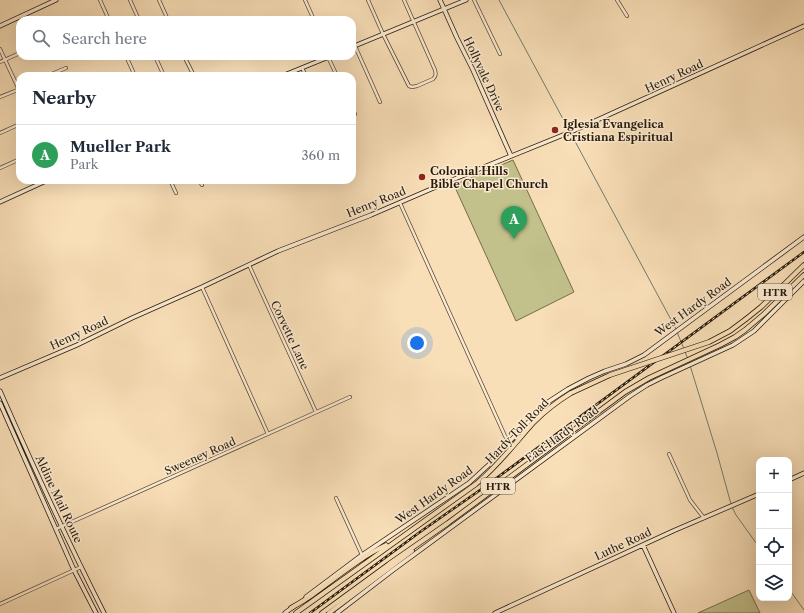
<!DOCTYPE html>
<html lang="en">
<head>
<meta charset="utf-8">
<style>
	body { margin:0; font-family:"Libre Caslon Text",serif; background:#f2f2f3; color:#1f2937 }
	.controls { position:absolute; right:12px; bottom:12px; display:grid; overflow:hidden; border-radius:8px; box-shadow:0 4px 16px #0002 }
	.controls button { width:36px; height:36px; display:grid; place-items:center; padding:0; border:0; border-bottom:1px solid #e0e1e3; background:#fff; color:#1f2937; font:20px sans-serif }
	.you { position:absolute; left:417px; top:343px; width:14px; height:14px; margin:-10px; border:3px solid #fff; border-radius:50%; background:#1a73e8; box-shadow:0 0 0 6px #1a73e833 }
	.badge { display:grid; place-items:center; width:26px; height:26px; border-radius:50%; background:#8f2418; color:#fff; font-size:13px; font-weight:700 }
	.pin { position:absolute; translate:-50% -33px; filter:drop-shadow(0 1px 2px #0008) }
	.pin::after { content:''; position:absolute; top:21px; width:14px; height:12px; background:inherit; clip-path:polygon(0 0,100% 0,50% 100%) }
	.list { margin:0; padding:0; list-style:none }
	h2 { display:flex; justify-content:space-between; align-items:center; height:52px; margin:0; padding:0 16px; font-size:17px }
	h2 small { font-size:13px; font-weight:400; color:#747a83 }
	.list li { display:grid; grid-template-columns:26px 1fr auto; gap:12px; align-items:center; box-sizing:border-box; height:60px; padding:0 16px; border-top:1px solid #e0e1e3 }
	.list b { display:block; font-size:15px; white-space:nowrap }
	.list p { margin:0; font-size:13px; white-space:nowrap; color:#747a83 }
	.list em { font-size:13px; font-style:normal; color:#747a83 }
	.icon { flex:none; width:22px; height:22px; fill:none; stroke:currentColor; stroke-width:2; stroke-linecap:round; stroke-linejoin:round }
	.map { position:relative; flex:none; width:804px; height:613px; overflow:hidden }
	.search { position:absolute; background:#fff; box-shadow:0 4px 16px #0002; left:16px; top:16px; width:340px; height:44px; display:flex; align-items:center; gap:10px; box-sizing:border-box; padding:0 14px; border-radius:12px; color:#747a83; font-size:15px }
	.panel { position:absolute; background:#fff; box-shadow:0 4px 16px #0002; left:16px; top:72px; width:340px; height:112px; border-radius:12px }
	.map>svg:first-child { display:block }
	.green { fill:#c2c18b; stroke:#746e4a }
	.lines { fill:none; stroke-linecap:round; stroke-linejoin:round }
	.stream { stroke:#6e7b6f; stroke-width:1 }
	.street-casing { stroke:#5c4b36; stroke-width:4 }
	.secondary-casing { stroke:#271a0a; stroke-width:5 }
	.highway-casing { stroke:#271a0a; stroke-width:5.5 }
	.street { stroke:#fbead1; stroke-width:2.5 }
	.secondary { stroke:#fbead1; stroke-width:3.5 }
	.highway { stroke:#f9dfb8; stroke-width:4 }
	.rail-casing { stroke:#271a0a; stroke-width:2.5 }
	.rail { stroke:#fbead1; stroke-width:1; stroke-dasharray:3; stroke-linecap:butt }
	.highway-bridge-casing { stroke:#271a0a; stroke-width:5.5; stroke-linecap:butt }
	.highway-bridge { stroke:#f9dfb8; stroke-width:4 }
	.poi-dot { fill:#8f2418; stroke:#fbead1; stroke-width:1.5 }
	.labels { text-anchor:middle; stroke-width:3; stroke-linejoin:round; paint-order:stroke }
	.shield { fill:#fbead1; stroke:#675846; stroke-width:1 }
	.shield-label { font-size:10px; font-weight:bold; fill:#271a0a }
	.street-label { font-size:11px; fill:#271a0a; stroke:#fbead1 }
	.poi-label { font-size:11px; font-weight:bold; fill:#271a0a; stroke:#fbead1; text-anchor:start }
</style>
</head>
<body>
<div class="map">
<svg width="804" height="613" viewBox="0 0 804 613">
	<rect width="100%" height="100%" fill="#f9dfb8"/>
	<filter id="stains"><feTurbulence type="fractalNoise" baseFrequency=".005" numOctaves="4"/><feColorMatrix values="0 0 0 0 .2 0 0 0 0 .09 0 0 0 0 .02 0 0 0 .5 -.17"/></filter>
	<radialGradient id="worn" r=".72"><stop offset=".6" stop-color="#630" stop-opacity="0"/><stop offset="1" stop-color="#630" stop-opacity=".3"/></radialGradient>
	<path class="green" d="M513,160L574,292L516,321L454,185Z
		M749,590L760,613H698Z"/>
	<g class="lines">
		<path class="stream" d="M499,0L676,329
			M677,332L684,349
			M685,352L688,359
			M689,362L717,453L731,504
			M732,507L736,515L759,547
			M789,589L804,610"/>
		<defs>
			<path id="street" d="M100,0L109,20
				M130,0L139,20
				M159,0L168,20
				M305,0L314,20
				M368,0L383,34L409,86L412,87L417,86L433,79C436,76 436,74 435,70L404,0
				M474,0L500,54
				M617,0L627,16
				M355,46L380,102
				M0,49L20,92
				M126,56L135,76
				M155,56L164,76
				M184,56L194,76
				M328,57L337,76
				M0,62L20,53
				M302,68L306,76
				M47,76L66,68
				M0,97L20,89
				M352,109L355,114
				M0,133L20,124
				M0,168L20,159
				M170,180L176,193
				M199,180L202,185
				M400,203L505,436L509,442
				M249,265L316,412
				M202,287L268,434
				M669,454L690,500L704,518
				M336,498L362,555
				M56,529L350,397
				M0,604L81,567"/>
			<path id="secondary" d="M440,0L457,38L473,70L511,156
				M0,26L56,0
				M352,47L466,0
				M282,76L331,56
				M0,202L48,180
				M0,378L77,345L132,318L202,287L278,251L371,215L452,180L573,131L804,26
				M0,391C33,466 67,540 104,613
				M0,403L74,570L96,613
				M789,480L804,473
				M643,545L674,613
				M306,597L362,555L469,483L494,460L509,442L548,402L568,389L589,378L605,371L626,364L644,355L804,237
				M285,613L293,607
				M337,613L393,570L630,396L647,385L661,378L733,345L754,331L804,281
				M495,613L673,531L759,494"/>
			<path id="highway" d="M746,319L761,307L804,265
				M291,608C298,604 305,600 312,595C336,578 359,558 386,545
				M296,613L476,484C498,466 515,443 534,422C545,411 558,401 571,393
				M322,613L389,564L448,523L625,392L649,378L720,345L735,337L745,330L764,314L804,275
				M329,613L412,551"/>
		</defs>
		<use href="#street" class="street-casing"/>
		<use href="#secondary" class="secondary-casing"/>
		<use href="#highway" class="highway-casing"/>
		<use href="#street" class="street"/>
		<use href="#secondary" class="secondary"/>
		<use href="#highway" class="highway"/>
		<defs>
			<path id="rail" d="M310,613L420,532L483,488L804,252"/>
		</defs>
		<use href="#rail" class="rail-casing"/>
		<use href="#rail" class="rail"/>
		<defs>
			<path id="highway-bridge" d="M571,393L610,375L709,342L730,331L746,319"/>
		</defs>
		<use href="#highway-bridge" class="highway-bridge-casing"/>
		<use href="#highway-bridge" class="highway-bridge"/>
	</g>
	<g class="poi-dot">
		<circle cx="555" cy="130" r="4"/>
		<circle cx="422" cy="177" r="4"/>
	</g>
	<g class="labels">
		<g class="shield">
			<rect x="758" y="284" width="34" height="16" rx="3"/>
			<rect x="481" y="478" width="34" height="16" rx="3"/>
		</g>
		<g class="shield-label">
			<text x="775" y="296">HTR</text>
			<text x="498" y="490">HTR</text>
		</g>
		<g class="street-label">
			<text transform="translate(484 74) rotate(65)" y="4">Hollyvale Drive</text>
			<text transform="translate(674 76) rotate(-25)" y="4">Henry Road</text>
			<text transform="translate(376 202) rotate(-22)" y="4">Henry Road</text>
			<text transform="translate(693 307) rotate(-36)" y="4">West Hardy Road</text>
			<text transform="translate(79 333) rotate(-25)" y="4">Henry Road</text>
			<text transform="translate(290 335) rotate(65)" y="4">Corvette Lane</text>
			<text transform="translate(517 431) rotate(-46)" y="4">Hardy Toll Road</text>
			<text transform="translate(562 434) rotate(-36)" y="4">East Hardy Road</text>
			<text transform="translate(200 456) rotate(-24)" y="4">Sweeney Road</text>
			<text transform="translate(434 495) rotate(-35)" y="4">West Hardy Road</text>
			<text transform="translate(59 499) rotate(65)" y="4">Aldine Mail Route</text>
			<text transform="translate(623 544) rotate(-25)" y="4">Luthe Road</text>
		</g>
		<g class="poi-label">
			<text x="563" y="128">Iglesia Evangelica<tspan x="563" dy="13">Cristiana Espiritual</tspan></text>
			<text x="430" y="175">Colonial Hills<tspan x="430" dy="13">Bible Chapel Church</tspan></text>
		</g>
	</g>
	<rect width="100%" height="100%" filter="url(#stains)"/>
	<rect width="100%" height="100%" fill="url(#worn)"/>
</svg>
<div class="controls">
<button>+</button>
<button>−</button>
<button><svg class="icon" aria-label="locate" viewBox="0 0 24 24"><circle cx="12" cy="12" r="6"/><path d="M12 2v4M12 18v4M2 12h4M18 12h4"/></svg></button>
<button><svg class="icon" aria-label="layers" viewBox="0 0 24 24"><path d="M12 4l9 5-9 5-9-5zM3 14l9 5 9-5"/></svg></button>
</div>
<div class="you"></div>
<div class="pin badge" style="left:514px;top:239px;background:#2e9e5b">A</div>
<div class="search"><svg class="icon" aria-label="search" viewBox="0 0 24 24"><circle cx="10" cy="10" r="6"/><path d="M15 15l6 6"/></svg>Search here</div>
<section class="panel">
<h2>Nearby<small></small></h2>
<ul class="list">
<li><span class="badge" style="background:#2e9e5b">A</span><div><b>Mueller Park</b><p>Park</p></div><em>360 m</em></li>
</ul>
</section>
</div>
</body>
</html>
